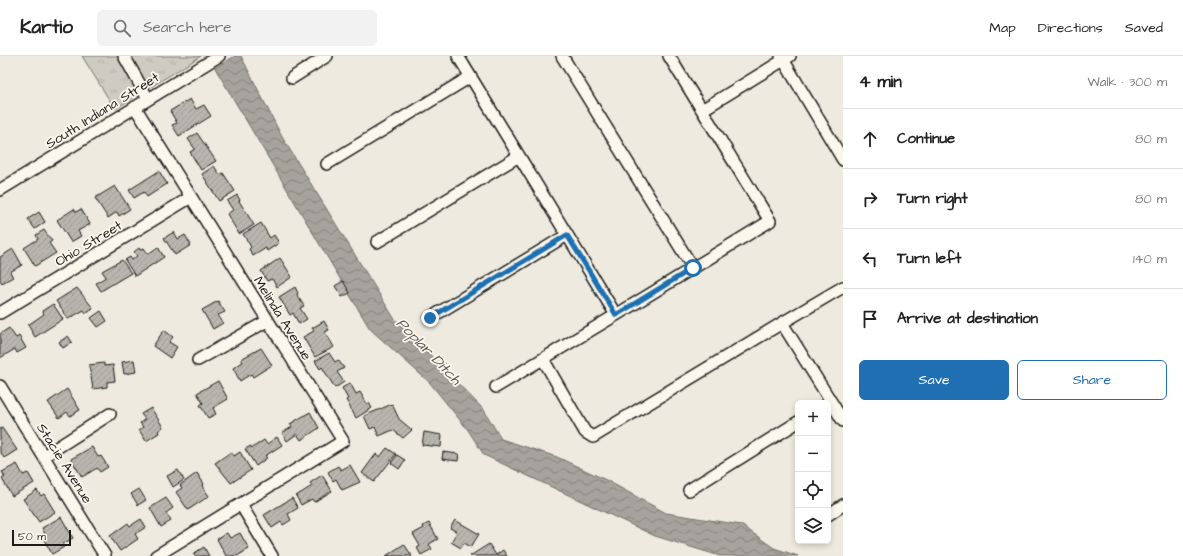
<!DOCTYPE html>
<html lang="en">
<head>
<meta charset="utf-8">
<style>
	body { margin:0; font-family:"Architects Daughter",sans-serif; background:#f2f2f2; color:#222 }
	.controls { position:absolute; right:12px; bottom:12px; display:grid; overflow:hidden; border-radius:6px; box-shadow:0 2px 6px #0003 }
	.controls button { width:36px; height:36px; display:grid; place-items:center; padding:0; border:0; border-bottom:1px solid #e0e0e0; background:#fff; color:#222; font:20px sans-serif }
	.scale { position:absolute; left:12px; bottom:10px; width:59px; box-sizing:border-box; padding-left:4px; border:2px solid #1c1c1c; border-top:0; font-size:11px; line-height:14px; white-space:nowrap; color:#1c1c1c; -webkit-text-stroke:3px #fbf7ec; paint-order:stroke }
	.stop { position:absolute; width:12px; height:12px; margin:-9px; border:3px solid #1f6fb2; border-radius:50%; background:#fff }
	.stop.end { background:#1f6fb2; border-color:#fff; box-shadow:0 1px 4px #0008 }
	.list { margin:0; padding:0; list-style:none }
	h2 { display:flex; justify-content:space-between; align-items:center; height:52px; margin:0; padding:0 16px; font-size:17px }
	h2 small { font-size:13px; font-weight:400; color:#767676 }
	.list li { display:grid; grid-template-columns:26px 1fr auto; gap:12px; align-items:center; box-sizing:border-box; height:60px; padding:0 16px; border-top:1px solid #e0e0e0 }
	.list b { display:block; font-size:15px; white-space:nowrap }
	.list em { font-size:13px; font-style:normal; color:#767676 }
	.actions { display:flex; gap:8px; padding:12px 16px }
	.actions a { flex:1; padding:9px 0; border:1px solid #1f6fb2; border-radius:6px; text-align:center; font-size:14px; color:#1f6fb2 }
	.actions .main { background:#1f6fb2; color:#fff }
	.icon { flex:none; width:22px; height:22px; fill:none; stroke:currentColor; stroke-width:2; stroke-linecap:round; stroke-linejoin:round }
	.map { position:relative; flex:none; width:843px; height:500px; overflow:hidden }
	header { display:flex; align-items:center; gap:24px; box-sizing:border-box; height:56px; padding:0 20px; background:#fff; border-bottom:1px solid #e0e0e0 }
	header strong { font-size:19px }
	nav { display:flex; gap:22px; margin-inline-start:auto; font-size:14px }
	.search { width:280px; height:36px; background:#f2f2f2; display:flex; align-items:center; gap:10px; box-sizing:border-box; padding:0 14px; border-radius:6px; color:#767676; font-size:15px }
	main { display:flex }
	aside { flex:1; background:#fff }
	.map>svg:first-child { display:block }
	.grass { fill:url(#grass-tufts); stroke:#75746f }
	.water { fill:url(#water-waves); stroke:#6f6d69 }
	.building { fill:url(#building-hatch); stroke:#1c1c1c }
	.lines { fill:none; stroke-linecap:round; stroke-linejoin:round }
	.minor-casing { stroke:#1c1c1c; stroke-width:14 }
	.minor { stroke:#fbf7ec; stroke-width:11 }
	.route { stroke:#1f6fb2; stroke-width:5 }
	.labels { text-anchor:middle; stroke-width:3.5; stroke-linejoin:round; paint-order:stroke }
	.street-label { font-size:14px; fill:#1c1c1c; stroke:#fbf7ec }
	.water-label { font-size:15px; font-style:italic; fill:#5a5956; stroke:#fbf7ec }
</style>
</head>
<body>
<header>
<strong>Kartio</strong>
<div class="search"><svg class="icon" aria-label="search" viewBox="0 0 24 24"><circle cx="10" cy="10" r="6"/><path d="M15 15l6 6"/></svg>Search here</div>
<nav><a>Map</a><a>Directions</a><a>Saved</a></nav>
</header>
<main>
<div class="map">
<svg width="843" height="500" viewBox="0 0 843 500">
	<defs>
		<pattern id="grass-tufts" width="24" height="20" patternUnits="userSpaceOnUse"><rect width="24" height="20" fill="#ceccc2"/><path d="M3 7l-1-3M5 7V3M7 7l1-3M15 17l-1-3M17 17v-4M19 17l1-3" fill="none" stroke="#b0afa6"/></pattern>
		<pattern id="water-waves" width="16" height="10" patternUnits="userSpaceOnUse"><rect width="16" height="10" fill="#a6a39d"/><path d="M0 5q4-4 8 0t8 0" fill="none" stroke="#86847f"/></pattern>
		<pattern id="building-hatch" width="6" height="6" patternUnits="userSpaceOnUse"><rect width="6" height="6" fill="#b9b6af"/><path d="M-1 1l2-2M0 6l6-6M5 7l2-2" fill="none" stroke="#9e9c96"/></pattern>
	</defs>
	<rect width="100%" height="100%" fill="#eeeadf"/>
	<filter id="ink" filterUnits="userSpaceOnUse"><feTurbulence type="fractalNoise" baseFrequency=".025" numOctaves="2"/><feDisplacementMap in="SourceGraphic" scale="8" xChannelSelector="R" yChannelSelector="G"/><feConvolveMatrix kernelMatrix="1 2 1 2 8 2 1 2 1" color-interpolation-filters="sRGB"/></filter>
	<g filter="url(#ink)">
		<path class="grass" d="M82,0H201L115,53Z"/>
		<path class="water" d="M235,0H241L282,81L394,262L484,354L501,383L557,401L606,424L666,457L741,469L774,492L798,500H720L655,480L484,399L468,374L430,327L370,273L215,12Z"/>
		<path class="building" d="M190,43L196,53L204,49L211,60L179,80L172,69L177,67L170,55Z
			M197,77L216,105L201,114L190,96L195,93L188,83Z
			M214,110L220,119L223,117L235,135L219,145L202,118Z
			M159,115L167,128L147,141L144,136L134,142L129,134Z
			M115,130L130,153L119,160L117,156L108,162L95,142Z
			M237,139L240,144L239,145L254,169L239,178L227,158L233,154L227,145Z
			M74,153L76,156L81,153L90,168L78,175L81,180L71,186L57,164Z
			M39,156L45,166L35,173L28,163Z
			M261,167L270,182L274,179L279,187L267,195L266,192L253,200L249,193L251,191L243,178Z
			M44,174L52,185L49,187L56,197L35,210L24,192L38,183L36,179Z
			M174,176L178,183L185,179L191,189L175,199L164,182Z
			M158,191L164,201L135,220L125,204L130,201L132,204L137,200L134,196L139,192L140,194L144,192L148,198Z
			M13,193L22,209L10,216L13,221L2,227L0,224V201Z
			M280,202L292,221L277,231L272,223L267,225L261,215Z
			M122,204L131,217L101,235L96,227L106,221L102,215Z
			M343,225L350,237L342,241L335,230Z
			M295,231L298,237L297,239L304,250L300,252L307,263L299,268L293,257L290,259L279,241Z
			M77,232L93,252L86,257L84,254L68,263L56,245Z
			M218,245L225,256L218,259L223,267L213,273L202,254Z
			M53,248L63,263L35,281L28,269L44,258L42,255Z
			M101,255L107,265L98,271L91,262Z
			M324,265L329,274L325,276L334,291L315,301L303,281L314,275L312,272Z
			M9,272L16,282L19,280L26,292L17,297L15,293L0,302V278Z
			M164,274L173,281L169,286L177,291L170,302L153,290Z
			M68,280L72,286L63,292L59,286Z
			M261,292L272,309L253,321L251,318L240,325L233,312L243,306L241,303Z
			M329,297L335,306L338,304L344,312L337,316L344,326L335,332L322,311L320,313L315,305Z
			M134,304L136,316L124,318L122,306Z
			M104,307V310L113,309L115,325L107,326V331L93,333L89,309Z
			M218,325L228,343L213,352L216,358L208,362L200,349L203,347L197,337Z
			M350,327L356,338L360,336L367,348L369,347L372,352L356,362L346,344L348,343L342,332Z
			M67,333L80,354L70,360L67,356L59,362L48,346Z
			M392,348L399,363L412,374L403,382L393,374L379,380L375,371L370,373L364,360Z
			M151,352L163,371L158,375L159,377L146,385L139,374L143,371L140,367L145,363L141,358Z
			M310,356L319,372L301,384L297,378L287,385L282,377L292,371L290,368Z
			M2,372L17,394L4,402L0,395V373Z
			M424,376L442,379L441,391L422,389Z
			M277,381L282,389L265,400L267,402L256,410L245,393L251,390L252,392L264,384L267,388Z
			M92,391L98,401L101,400L108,411L100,416L97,412L82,421L71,403Z
			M387,392L396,398L374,426L362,417L376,398L380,401Z
			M231,396L234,400L240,396L251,414L231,427L215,407Z
			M443,396L459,398L458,405L442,403Z
			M397,399L405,404L399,413L391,407Z
			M17,408L23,419L28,417L34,427L12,440L2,423L5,421L2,416Z
			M350,409L360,426L342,434L336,423L333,425L328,416L338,410L341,414Z
			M178,414L184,424L173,431L167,420Z
			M197,417L204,428L202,430L209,440L188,454L176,436L182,432L180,429Z
			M322,419L332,435L314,446L312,443L301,449L296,440L312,430L310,427Z
			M139,433L146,444L138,449L131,438Z
			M37,434L41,440L44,438L55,456L39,466L23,443Z
			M166,442L173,452L166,457L171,465L161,471L150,452Z
			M292,442L298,452L288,458L291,464L283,469L281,466L272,472L264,459Z
			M61,461L73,482L63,488L64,491L52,498L42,480L45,478L42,472Z
			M141,463L146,471L135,478L138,483L120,495L110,480L128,467L130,470Z
			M455,464L479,478L471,491L464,487L461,492L451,486L457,476L450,472Z
			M429,467L438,483L429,488L432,493L421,499L417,492L420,490L413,478L424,472L423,470Z
			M227,477L230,482L240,477L249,493L237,500H226L217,483Z
			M404,488L412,500H386Z
			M489,488L496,499L503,494L507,500H470Z
			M204,491L209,500H195L193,498Z"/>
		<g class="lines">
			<defs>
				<path id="minor" d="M124,0L148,43
					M458,0L616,259L770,165L669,0
					M562,0L693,212
					M781,0L843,104
					M292,22L327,0
					M135,51L343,385L156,500
					M702,54L790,0
					M327,108L470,21
					M0,134L219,0
					M377,186L519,100
					M843,231L782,267L843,365
					M0,257L191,141
					M430,262L567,179
					M543,303L585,376L593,381L782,267
					M198,304L267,265
					M0,330L105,500
					M496,331L616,259
					M44,400L110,358
					M689,434L798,366
					M241,449L272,500
					M828,459L843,449"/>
			</defs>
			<use href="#minor" class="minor-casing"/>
			<use href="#minor" class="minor"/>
		</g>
	</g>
	<g class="lines" filter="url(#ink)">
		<path class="route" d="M430,262L567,179L616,259L693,212"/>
	</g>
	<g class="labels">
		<g class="street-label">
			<text transform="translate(102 54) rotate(-32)" y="5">South Indiana Street</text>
			<text transform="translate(88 187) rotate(-31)" y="5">Ohio Street</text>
			<text transform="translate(283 262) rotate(58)" y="5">Melinda Avenue</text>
			<text transform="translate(65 407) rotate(58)" y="5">Stacie Avenue</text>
		</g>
		<g class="water-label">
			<text transform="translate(429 295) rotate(46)" y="5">Poplar Ditch</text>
		</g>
	</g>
</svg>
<div class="controls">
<button>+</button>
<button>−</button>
<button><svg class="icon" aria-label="locate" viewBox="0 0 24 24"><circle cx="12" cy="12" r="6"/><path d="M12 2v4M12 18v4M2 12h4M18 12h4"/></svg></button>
<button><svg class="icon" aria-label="layers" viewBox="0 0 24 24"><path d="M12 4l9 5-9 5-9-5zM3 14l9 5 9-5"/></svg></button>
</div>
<div class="scale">50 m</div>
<div class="stop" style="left:693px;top:212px"></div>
<div class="stop end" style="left:430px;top:262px"></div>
</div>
<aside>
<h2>4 min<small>Walk · 300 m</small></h2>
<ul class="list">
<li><svg class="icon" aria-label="ahead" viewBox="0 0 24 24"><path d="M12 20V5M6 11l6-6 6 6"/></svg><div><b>Continue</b></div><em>80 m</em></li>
<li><svg class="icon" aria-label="right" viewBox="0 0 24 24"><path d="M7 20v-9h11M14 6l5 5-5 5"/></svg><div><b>Turn right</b></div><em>80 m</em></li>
<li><svg class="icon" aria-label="left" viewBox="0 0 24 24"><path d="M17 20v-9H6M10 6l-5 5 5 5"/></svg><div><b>Turn left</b></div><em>140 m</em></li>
<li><svg class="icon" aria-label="arrive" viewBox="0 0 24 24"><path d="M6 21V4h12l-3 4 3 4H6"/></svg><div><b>Arrive at destination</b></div></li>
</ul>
<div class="actions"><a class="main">Save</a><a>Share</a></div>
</aside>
</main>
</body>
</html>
